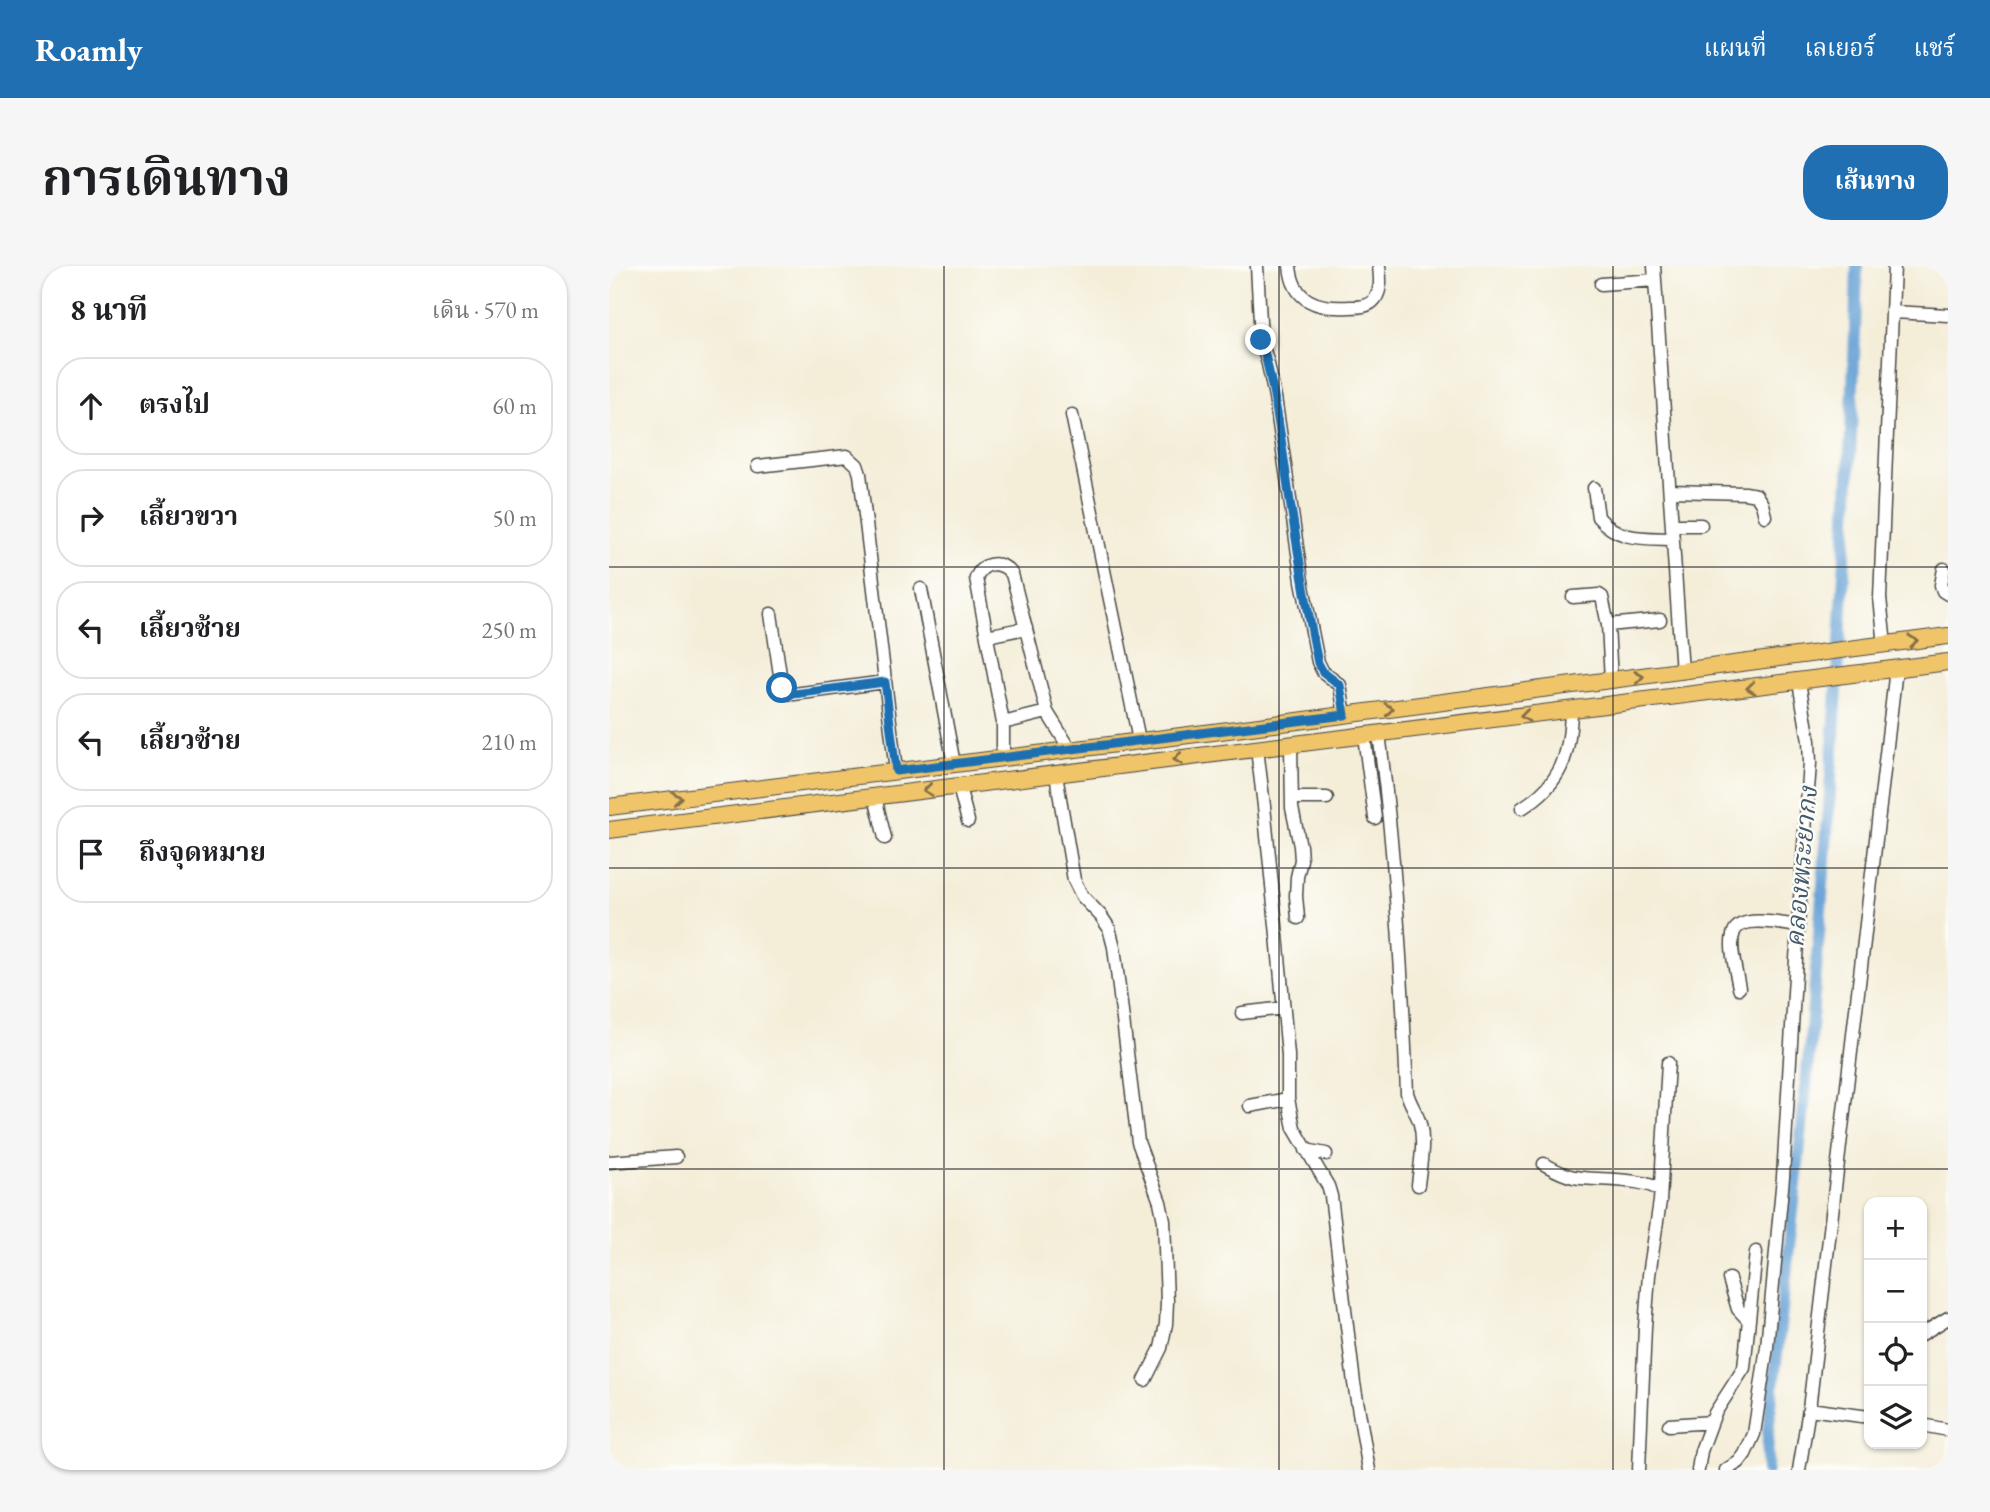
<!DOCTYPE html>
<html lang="th">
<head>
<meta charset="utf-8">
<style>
	body { margin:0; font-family:"EB Garamond","Noto Serif Thai",serif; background:#f6f6f6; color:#202124 }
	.controls { position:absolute; right:21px; bottom:21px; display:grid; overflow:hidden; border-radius:14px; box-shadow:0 2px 5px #0004 }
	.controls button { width:63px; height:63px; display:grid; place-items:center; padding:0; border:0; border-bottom:2px solid #e0e0e0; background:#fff; color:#202124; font:35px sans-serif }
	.stop { position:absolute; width:21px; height:21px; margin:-16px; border:5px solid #1f6fb2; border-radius:50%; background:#fff }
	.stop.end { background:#1f6fb2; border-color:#fff; box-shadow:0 2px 7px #0008 }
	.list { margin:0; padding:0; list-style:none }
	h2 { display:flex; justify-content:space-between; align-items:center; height:91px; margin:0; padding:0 28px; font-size:30px }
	h2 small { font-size:23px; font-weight:400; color:#757577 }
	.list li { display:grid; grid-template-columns:46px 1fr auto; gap:21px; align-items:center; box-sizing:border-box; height:98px; margin:0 14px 14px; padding:0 14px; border:2px solid #e0e0e0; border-radius:28px }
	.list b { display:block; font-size:26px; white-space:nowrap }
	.list em { font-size:23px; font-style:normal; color:#757577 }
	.icon { flex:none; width:38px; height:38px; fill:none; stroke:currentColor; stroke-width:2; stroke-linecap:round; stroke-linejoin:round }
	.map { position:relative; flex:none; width:1339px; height:1204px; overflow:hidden; border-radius:28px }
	header { display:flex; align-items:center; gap:42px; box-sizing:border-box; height:98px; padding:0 35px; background:#1f6fb2; color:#fff }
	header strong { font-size:33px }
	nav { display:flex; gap:38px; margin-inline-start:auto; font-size:24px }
	.intro { display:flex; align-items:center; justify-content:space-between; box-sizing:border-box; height:168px; padding:0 42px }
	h1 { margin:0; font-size:49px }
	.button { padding:18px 32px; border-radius:28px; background:#1f6fb2; color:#fff; font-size:24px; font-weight:700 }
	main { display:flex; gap:42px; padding:0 42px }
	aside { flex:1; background:#fff; border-radius:28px; box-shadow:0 2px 5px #0004 }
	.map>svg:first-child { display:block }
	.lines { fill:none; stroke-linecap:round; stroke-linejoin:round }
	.canal { stroke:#65a0d5; stroke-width:12 }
	.minor-casing { stroke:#494845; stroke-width:15 }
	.major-casing { stroke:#494845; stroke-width:18 }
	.minor { stroke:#fff; stroke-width:12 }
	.major { stroke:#f0c469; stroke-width:16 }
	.oneway { stroke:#847047 }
	.route { stroke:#1f6fb2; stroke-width:9 }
	.grid { fill:none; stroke:#2b2b2b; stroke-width:2; stroke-opacity:0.55 }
	.labels { text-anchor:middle; stroke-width:5; stroke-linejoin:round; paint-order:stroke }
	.water-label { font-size:26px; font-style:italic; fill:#425a6f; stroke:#fdfcf7 }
</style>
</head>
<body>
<header>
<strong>Roamly</strong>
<nav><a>แผนที่</a><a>เลเยอร์</a><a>แชร์</a></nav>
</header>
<div class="intro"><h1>การเดินทาง</h1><a class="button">เส้นทาง</a></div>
<main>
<aside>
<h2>8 นาที<small>เดิน · 570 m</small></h2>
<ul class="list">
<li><svg class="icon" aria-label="ahead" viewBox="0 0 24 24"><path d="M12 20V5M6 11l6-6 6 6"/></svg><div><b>ตรงไป</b></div><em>60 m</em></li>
<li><svg class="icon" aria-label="right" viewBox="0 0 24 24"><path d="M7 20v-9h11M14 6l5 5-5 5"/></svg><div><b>เลี้ยวขวา</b></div><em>50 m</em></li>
<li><svg class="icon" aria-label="left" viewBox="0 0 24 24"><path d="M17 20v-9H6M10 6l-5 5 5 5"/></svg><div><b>เลี้ยวซ้าย</b></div><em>250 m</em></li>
<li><svg class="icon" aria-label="left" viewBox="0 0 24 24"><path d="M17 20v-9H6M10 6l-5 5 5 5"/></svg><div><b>เลี้ยวซ้าย</b></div><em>210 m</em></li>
<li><svg class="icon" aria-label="arrive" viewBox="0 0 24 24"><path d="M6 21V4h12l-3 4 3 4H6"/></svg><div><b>ถึงจุดหมาย</b></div></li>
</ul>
</aside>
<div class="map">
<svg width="1339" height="1204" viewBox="0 0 1339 1204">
	<rect width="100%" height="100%" fill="#fdfcf7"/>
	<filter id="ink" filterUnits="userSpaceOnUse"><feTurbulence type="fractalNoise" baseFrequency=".0143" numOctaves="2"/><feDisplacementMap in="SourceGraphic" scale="14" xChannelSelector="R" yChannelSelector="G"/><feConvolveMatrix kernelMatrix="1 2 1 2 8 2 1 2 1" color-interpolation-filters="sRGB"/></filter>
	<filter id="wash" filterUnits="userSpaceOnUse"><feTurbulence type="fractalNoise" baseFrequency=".00686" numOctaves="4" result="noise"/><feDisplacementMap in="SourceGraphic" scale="28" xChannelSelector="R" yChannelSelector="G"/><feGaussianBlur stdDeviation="1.57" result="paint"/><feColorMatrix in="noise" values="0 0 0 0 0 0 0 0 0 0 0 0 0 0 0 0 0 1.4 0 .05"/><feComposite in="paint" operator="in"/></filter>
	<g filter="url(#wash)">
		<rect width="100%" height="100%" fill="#f4eed9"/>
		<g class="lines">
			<path class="canal" d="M1158,1204L1159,1167C1173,1040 1189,913 1200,787C1223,525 1241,263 1248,0"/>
		</g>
	</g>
	<g filter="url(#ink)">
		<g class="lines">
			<defs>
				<path id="minor" d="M648,0L652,74L659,98L666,131L693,315L709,396L714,406L731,419L736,449
					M681,0C684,36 709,43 741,41C750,41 760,41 766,33C773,23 771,11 770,0
					M1045,0L1073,406
					M992,18L1046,14
					M1284,46L1339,49
					M463,149L530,474
					M149,200L238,190L248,199L251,208L287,505
					M985,222L989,251C1009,275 1035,272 1064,273
					M1061,225L1136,227L1147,229L1153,238L1156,250
					M1063,259H1092
					M1335,303L1332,319L1334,325L1339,328
					M312,323L345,498
					M964,331L990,329L993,331L999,359
					M162,348L173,422L177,427L185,428L276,416
					M378,370L417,362
					M1276,379L1271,332L1285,0
					M1002,415L999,359L1051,354
					M394,457L438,446
					M770,468C786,587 793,707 798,827C801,838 808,847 811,858C816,877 811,899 809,919
					M755,470L766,552
					M682,479L683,542L691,580L692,594L688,611L687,630L689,652
					M648,483L655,540L668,669L679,789V833L685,862L719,920L722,930L745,1117L760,1204
					M394,492V457L367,312C374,295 392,294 403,308L438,446L461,483
					M447,509L465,614L473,630L492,650L500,662L505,681L529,876L551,936L555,955L558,1035L557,1058L552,1082L536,1114
					M350,521L359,555
					M266,531L276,572
					M683,532H718
					M913,542C953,517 961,489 962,444
					M1130,722C1128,708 1119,680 1125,666C1132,648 1174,658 1189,660
					M633,747L675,742
					M641,840L679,833
					M697,884L717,888
					M0,896L67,891
					M935,898C944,903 954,909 965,911C987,915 1037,911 1051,925
					M1120,1013L1129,1043L1140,1055
					M1313,1068L1339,1052
					M1200,1143L1260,1151
					M1060,1159L1102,1156
					M1313,1159L1339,1164
					M1030,1204L1036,1061L1040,1009L1051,935L1059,797
					M1089,1204L1092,1185L1106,1147L1135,1102L1147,986
					M1117,1204L1130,1196L1136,1188L1145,1168L1158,1081L1174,911L1189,660L1201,497L1200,475L1190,416
					M1190,1204L1200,1143L1287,403"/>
				<path id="major" d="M0,541L604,466L1339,370
					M0,564L1339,396"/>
			</defs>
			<use href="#minor" class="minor-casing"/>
			<use href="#major" class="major-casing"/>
			<use href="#minor" class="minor"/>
			<use href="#major" class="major"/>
		</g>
		<defs><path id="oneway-chevron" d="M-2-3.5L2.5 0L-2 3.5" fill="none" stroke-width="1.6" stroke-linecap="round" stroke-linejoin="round" transform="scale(1.75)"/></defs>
		<g class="oneway">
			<use href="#oneway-chevron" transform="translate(1304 375) rotate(-7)"/>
			<use href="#oneway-chevron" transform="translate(1030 411) rotate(-7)"/>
			<use href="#oneway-chevron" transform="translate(1142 422) rotate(173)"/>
			<use href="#oneway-chevron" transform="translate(780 443) rotate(-7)"/>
			<use href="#oneway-chevron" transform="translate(916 450) rotate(173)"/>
			<use href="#oneway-chevron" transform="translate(569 493) rotate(173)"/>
			<use href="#oneway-chevron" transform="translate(319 524) rotate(173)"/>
			<use href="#oneway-chevron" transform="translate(68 532) rotate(-7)"/>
		</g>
	</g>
	<g class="lines" filter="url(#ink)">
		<path class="route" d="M173,422L177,427L185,428L276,416L287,505L736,449L731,419L714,406L709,397C697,338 688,280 679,222C672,172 666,123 652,74"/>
	</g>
	<path class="grid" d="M335,0V1204M670,0V1204M1004,0V1204M0,301H1339M0,602H1339M0,903H1339"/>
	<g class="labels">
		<g class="water-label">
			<text transform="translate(1192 601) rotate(-85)" y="9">คลองพระยากง</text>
		</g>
	</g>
</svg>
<div class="controls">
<button>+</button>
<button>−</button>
<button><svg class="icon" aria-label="locate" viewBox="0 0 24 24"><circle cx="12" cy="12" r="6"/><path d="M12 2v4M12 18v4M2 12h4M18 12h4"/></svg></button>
<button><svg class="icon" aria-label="layers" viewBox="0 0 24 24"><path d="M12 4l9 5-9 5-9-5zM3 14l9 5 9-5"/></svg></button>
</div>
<div class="stop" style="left:173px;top:422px"></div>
<div class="stop end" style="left:652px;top:74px"></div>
</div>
</main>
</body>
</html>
